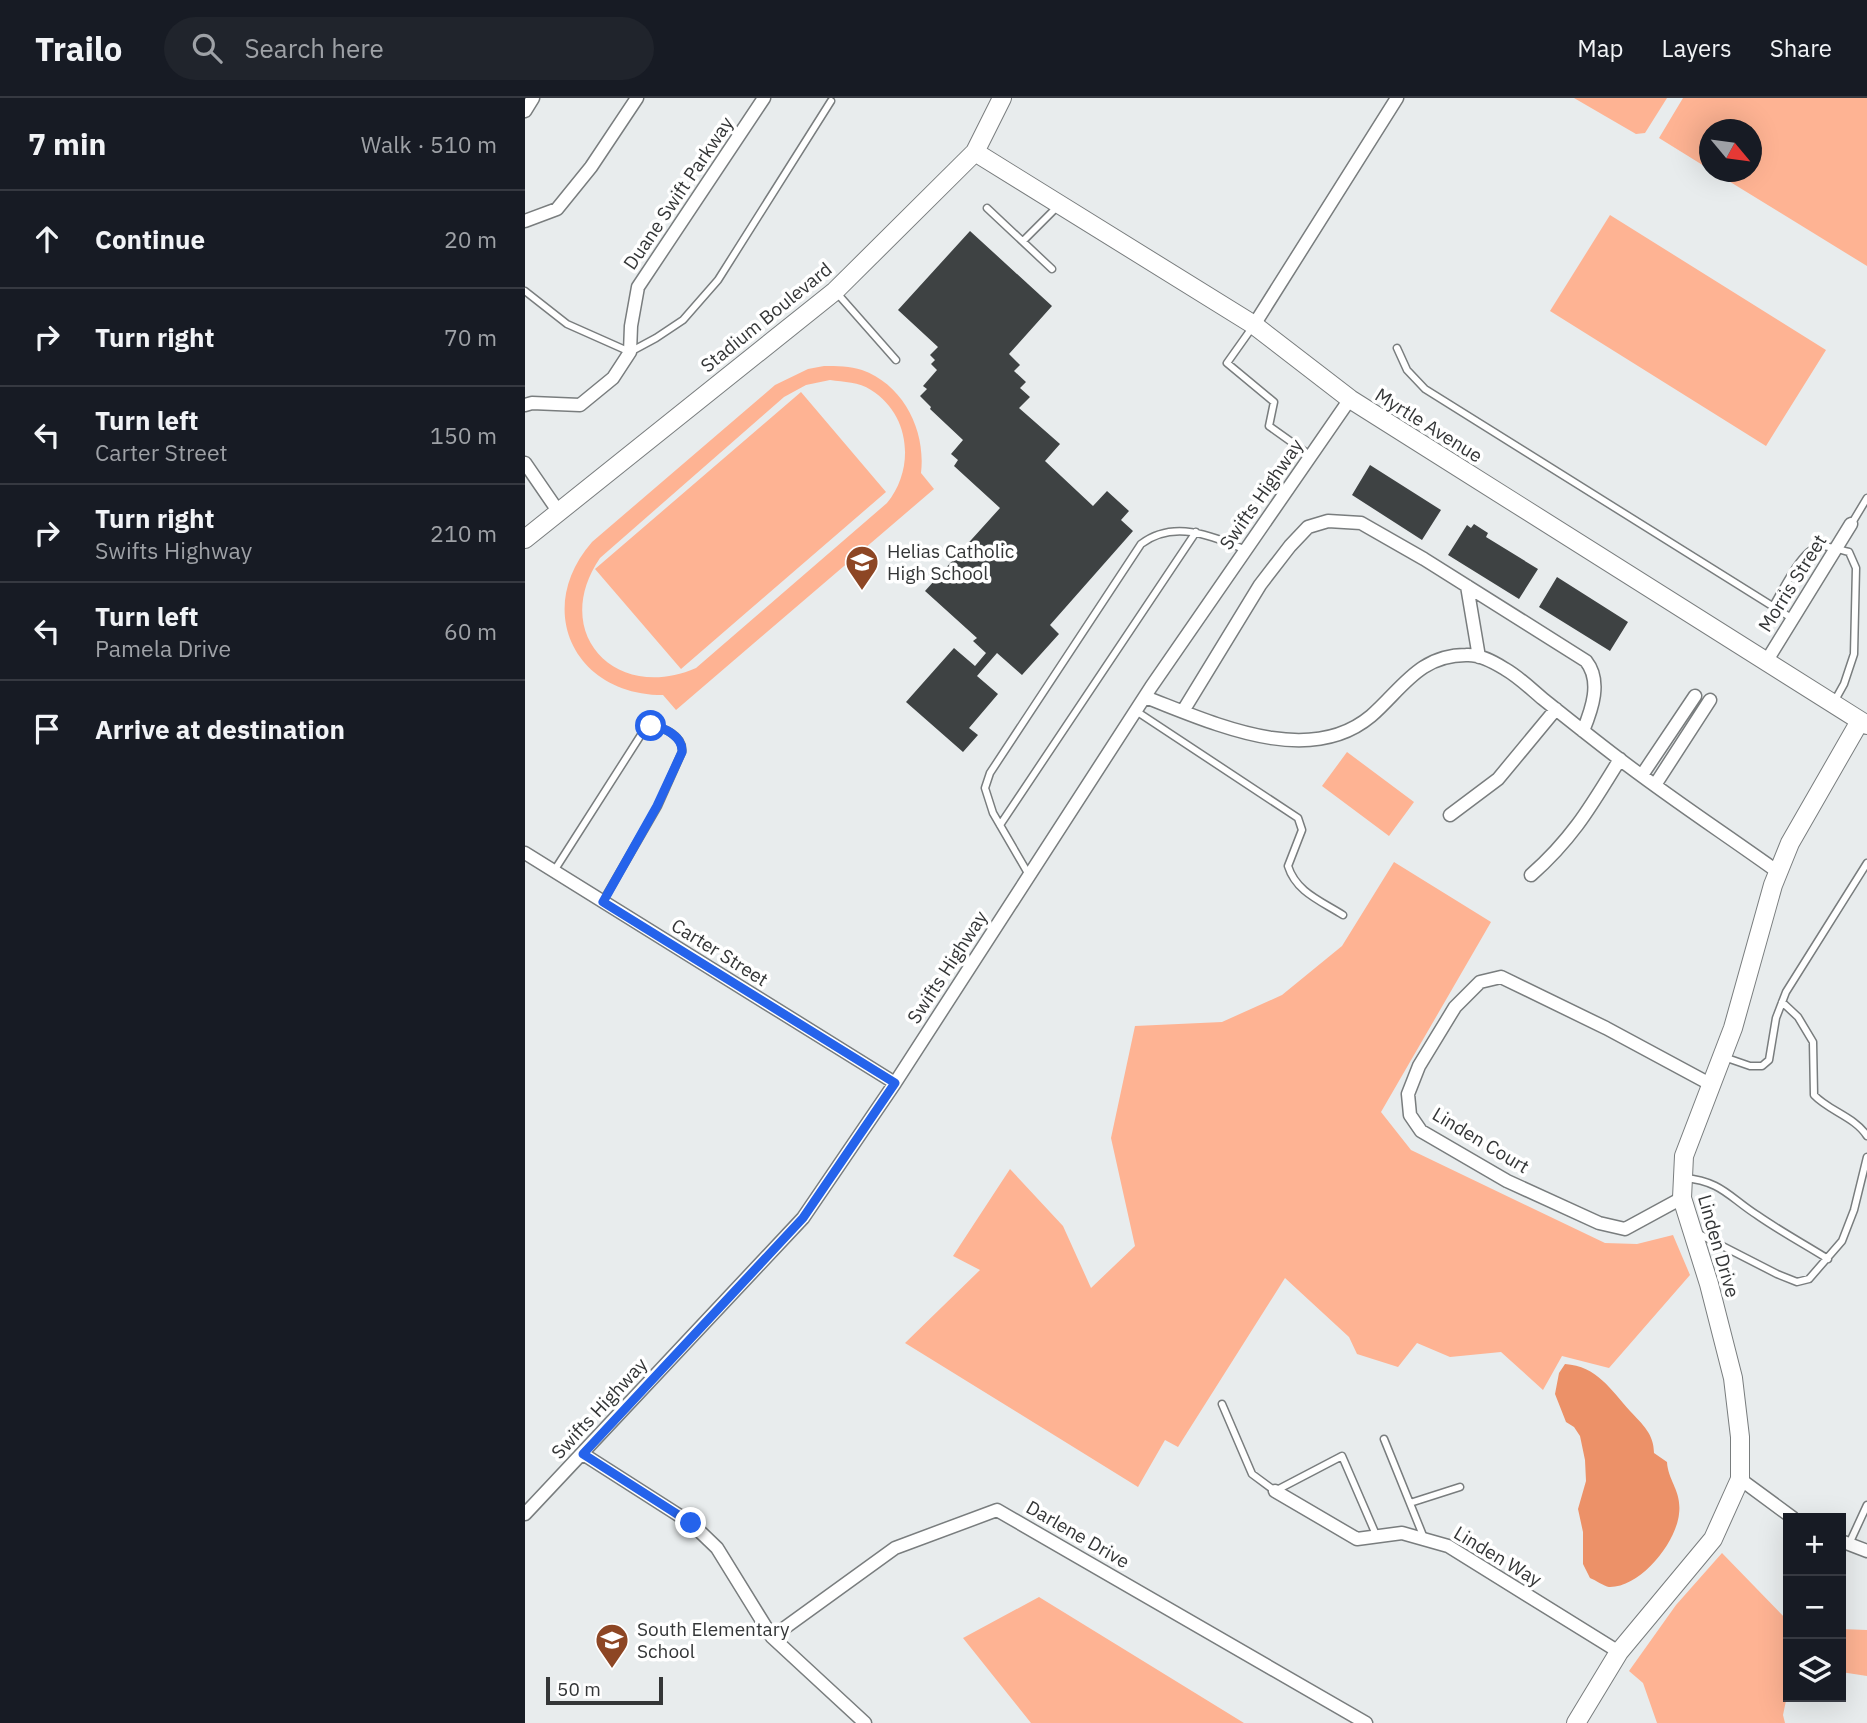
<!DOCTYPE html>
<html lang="en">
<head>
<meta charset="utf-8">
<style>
	body { margin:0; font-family:"IBM Plex Sans",sans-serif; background:#20242c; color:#f1f3f6 }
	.controls { position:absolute; right:21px; bottom:21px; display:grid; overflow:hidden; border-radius:0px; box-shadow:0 7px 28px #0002 }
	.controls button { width:63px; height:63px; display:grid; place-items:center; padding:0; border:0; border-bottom:2px solid #363941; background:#171b24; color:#f1f3f6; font:35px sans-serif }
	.compass { position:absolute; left:1174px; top:21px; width:63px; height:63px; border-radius:50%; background:#171b24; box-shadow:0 7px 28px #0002; rotate:119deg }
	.scale { position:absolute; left:21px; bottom:18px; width:117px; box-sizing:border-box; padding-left:7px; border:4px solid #343637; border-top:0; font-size:19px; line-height:24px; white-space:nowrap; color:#343637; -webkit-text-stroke:5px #fff; paint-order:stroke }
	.stop { position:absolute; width:21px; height:21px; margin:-16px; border:5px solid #2563eb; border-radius:50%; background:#fff }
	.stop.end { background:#2563eb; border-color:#fff; box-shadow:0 2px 7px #0008 }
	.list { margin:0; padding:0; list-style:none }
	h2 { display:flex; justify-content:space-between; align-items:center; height:91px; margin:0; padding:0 28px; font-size:30px }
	h2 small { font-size:23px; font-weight:400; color:#9ea1a6 }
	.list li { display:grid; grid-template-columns:46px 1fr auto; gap:21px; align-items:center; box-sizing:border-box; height:98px; padding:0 28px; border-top:2px solid #363941 }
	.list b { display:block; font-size:26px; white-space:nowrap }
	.list p { margin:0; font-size:23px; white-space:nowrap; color:#9ea1a6 }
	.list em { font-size:23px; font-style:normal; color:#9ea1a6 }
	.icon { flex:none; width:38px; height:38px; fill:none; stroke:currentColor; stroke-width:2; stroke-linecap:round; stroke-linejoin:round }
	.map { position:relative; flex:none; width:1342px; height:1625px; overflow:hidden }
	header { display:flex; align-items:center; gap:42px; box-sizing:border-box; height:98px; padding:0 35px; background:#171b24; border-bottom:2px solid #363941 }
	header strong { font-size:33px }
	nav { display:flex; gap:38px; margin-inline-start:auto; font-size:24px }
	.search { width:490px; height:63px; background:#20242c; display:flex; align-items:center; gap:18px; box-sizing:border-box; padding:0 24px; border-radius:38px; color:#9ea1a6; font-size:26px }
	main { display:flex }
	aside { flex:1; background:#171b24 }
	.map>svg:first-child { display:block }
	.green { fill:#feb393; fill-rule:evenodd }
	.water { fill:#ec9168 }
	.building { fill:#3e4243 }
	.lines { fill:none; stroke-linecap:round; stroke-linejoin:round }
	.lane-casing { stroke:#797d7e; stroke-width:9 }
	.street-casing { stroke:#797d7e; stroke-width:15 }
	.secondary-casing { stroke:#797d7e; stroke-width:20 }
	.lane { stroke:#fff; stroke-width:6 }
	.street { stroke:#fff; stroke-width:12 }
	.secondary { stroke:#fff; stroke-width:18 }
	.route { stroke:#2563eb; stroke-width:9 }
	.labels { text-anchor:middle; stroke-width:7; stroke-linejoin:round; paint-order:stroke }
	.street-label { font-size:19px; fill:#343637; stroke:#fff }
	.poi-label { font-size:19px; fill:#343637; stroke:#fff; text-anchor:start }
</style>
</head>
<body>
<header>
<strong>Trailo</strong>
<div class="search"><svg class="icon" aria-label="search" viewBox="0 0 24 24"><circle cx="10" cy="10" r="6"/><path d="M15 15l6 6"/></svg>Search here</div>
<nav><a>Map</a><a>Layers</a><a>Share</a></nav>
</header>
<main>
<aside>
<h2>7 min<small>Walk · 510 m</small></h2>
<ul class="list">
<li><svg class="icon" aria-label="ahead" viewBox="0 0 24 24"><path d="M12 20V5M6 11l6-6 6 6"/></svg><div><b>Continue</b></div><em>20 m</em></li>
<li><svg class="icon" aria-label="right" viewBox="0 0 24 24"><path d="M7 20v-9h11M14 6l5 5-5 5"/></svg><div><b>Turn right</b></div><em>70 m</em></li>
<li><svg class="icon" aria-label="left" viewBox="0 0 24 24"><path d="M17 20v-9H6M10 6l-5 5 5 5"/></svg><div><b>Turn left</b><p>Carter Street</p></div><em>150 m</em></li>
<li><svg class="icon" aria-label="right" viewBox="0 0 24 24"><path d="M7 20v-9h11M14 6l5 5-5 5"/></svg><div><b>Turn right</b><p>Swifts Highway</p></div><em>210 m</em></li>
<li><svg class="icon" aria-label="left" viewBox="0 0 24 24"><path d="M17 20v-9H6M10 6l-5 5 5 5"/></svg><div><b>Turn left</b><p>Pamela Drive</p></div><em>60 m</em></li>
<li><svg class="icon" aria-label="arrive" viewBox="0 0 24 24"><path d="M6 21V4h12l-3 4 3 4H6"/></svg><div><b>Arrive at destination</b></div></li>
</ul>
</aside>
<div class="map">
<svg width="1342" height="1625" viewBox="0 0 1342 1625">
	<rect width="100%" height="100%" fill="#e8eced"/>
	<path class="green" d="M1049,0H1142L1120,35L1111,36Z
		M1158,0H1342V168L1189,74H1226V32H1184V71L1134,40Z
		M1085,117L1301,252L1241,348L1025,213Z
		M299,268C312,268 325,268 337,272C379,287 401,333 396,375L409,391L151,612L138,597C50,597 8,512 67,444L250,287L283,271ZM305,282C319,284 334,284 346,292C386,317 390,371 362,405L171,570C91,605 24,535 75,460L259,299L281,287Z
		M276,294L361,394L156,571L70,471Z
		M822,654L889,704L864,738L797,688Z
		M869,764L966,824L856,1014L886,1052L1080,1145L1112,1146L1148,1137L1165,1177L1084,1270L1037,1258L1018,1292L976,1254L925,1259L892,1245L873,1269L832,1256L824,1239L760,1180L653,1349L640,1342L613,1389L380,1245L455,1172L428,1158L485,1071L538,1128L566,1190L610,1148L586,1040L610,928L697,924L757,897L817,848Z
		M1197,1455L1263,1523V1593L1258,1617L1260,1625H1132L1118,1585L1104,1573L1151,1507Z
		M514,1499L719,1625H506L438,1540Z
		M1316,1531L1342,1532V1578L1316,1574Z"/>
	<path class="water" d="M1040,1266C1072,1268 1086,1292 1105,1313C1118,1327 1129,1336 1129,1355L1142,1364C1143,1383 1157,1393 1154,1416C1151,1445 1115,1490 1084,1489C1079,1488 1070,1482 1065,1480L1058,1466V1434L1053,1411L1061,1383L1060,1362L1055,1338L1049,1329L1041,1324L1030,1296L1034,1275Z"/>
	<path class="building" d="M445,133L527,208L484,256L495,267L489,273L501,284L495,290L505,299L494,310L535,346L520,363L568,408L582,393L604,413L596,422L608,433L525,527L534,536L497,577L472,555L452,578L473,596L444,630L453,637L438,654L381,604L429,550L450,568L461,555L448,543L452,540L400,493L475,410L429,368L433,362L426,356L438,342L405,311L406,309L395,298L402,291L398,288L412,272L406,266L410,262L405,257L413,249L373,212Z
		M845,367L916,412L897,442L827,397Z
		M949,426L963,435L961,439L1013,471L994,501L923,457L942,427L946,430Z
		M1032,479L1103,524L1085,553L1014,509Z"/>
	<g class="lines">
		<defs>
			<path id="lane" d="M462,110L527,171
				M498,143L533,108
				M0,193L42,226L105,254L131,240L158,222L193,182L306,3
				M311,194L371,262
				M729,227L702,265L749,304L744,328L786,358
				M872,250L882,272L900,291L1268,521
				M1327,425L1342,400
				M1248,508C1257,494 1278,448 1296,448C1305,448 1315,452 1324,454L1331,470L1329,556L1319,586L1309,604
				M611,613L773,720L777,732L763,768C771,794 796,803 818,817
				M475,727L671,434
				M29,773L121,629C136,626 159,638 157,654L133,708L78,803
				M504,777L468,715L460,690L465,675L616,446C649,421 687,438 721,452
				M1257,904L1273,919L1288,944L1289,997C1304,1013 1330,1019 1342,1038
				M1199,959L1225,968H1237L1244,962L1251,920L1261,894L1342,765
				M1159,1080C1196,1083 1204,1099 1232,1117C1255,1133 1279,1146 1303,1161
				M1170,1134L1252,1176L1272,1184L1284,1181L1317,1143L1329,1112L1342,1059
				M697,1306L727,1376L750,1393L817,1358L852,1439
				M859,1341L899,1440
				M885,1405L935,1389
				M1324,1446L1342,1407"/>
			<path id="street" d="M0,13L8,0
				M0,123L32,111L66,69L112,0
				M729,227L872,0
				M0,307L7,305L55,307L88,280L105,254L106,228L113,189L239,0
				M0,365L33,413
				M942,488L954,559
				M1241,564L1326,426
				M620,599C686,624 783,671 846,618C877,591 894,557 941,557C955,556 969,564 980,571C994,579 1006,591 1018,601C1043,621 1068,641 1093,660C1145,700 1200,736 1253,774
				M658,613L735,487L765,448L783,429L803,423L836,425L899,461L1061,563C1077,583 1067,611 1058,633
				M1117,677L1170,598
				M1130,687L1185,602
				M925,717L973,681L1031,611
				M0,755L370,985
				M1006,777C1048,740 1066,708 1095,661
				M1157,1100L1100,1131L1074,1125L982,1083L896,1033L885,1017L883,996L894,968L930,909L955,884L976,879L1081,930L1185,986
				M58,1356L166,1425L192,1450L247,1539L340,1625
				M1215,1381L1268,1420
				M750,1393L832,1441L877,1435L923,1448L1094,1554
				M0,1416L278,1120L370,985L626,589L825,301
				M1316,1443L1342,1453
				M247,1539L370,1450L472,1412L841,1625"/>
			<path id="secondary" d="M450,54L729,227L825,301L1342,627
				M0,441L310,193L450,54L477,0
				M1051,1625L1094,1554L1188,1441L1215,1381V1339L1208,1280L1184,1186L1157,1100L1159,1058L1208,930L1248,787L1265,745L1335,623"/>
		</defs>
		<use href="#lane" class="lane-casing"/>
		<use href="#street" class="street-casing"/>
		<use href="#secondary" class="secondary-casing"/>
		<use href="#lane" class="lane"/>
		<use href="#street" class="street"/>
		<use href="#secondary" class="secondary"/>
	</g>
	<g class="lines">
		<path class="route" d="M126,628C140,629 158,639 157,654L132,708L78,804L370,985L278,1120L58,1356L166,1425"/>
	</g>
	<defs>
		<symbol id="school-pin" viewBox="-11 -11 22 30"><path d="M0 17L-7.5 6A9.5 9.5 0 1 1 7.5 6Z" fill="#8d4624" stroke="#fff"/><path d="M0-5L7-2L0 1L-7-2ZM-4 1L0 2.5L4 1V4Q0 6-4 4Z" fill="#fff"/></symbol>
	</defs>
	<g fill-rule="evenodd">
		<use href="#school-pin" x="318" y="445" width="38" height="52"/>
		<use href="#school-pin" x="68" y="1523" width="38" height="52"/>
	</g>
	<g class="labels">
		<g class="street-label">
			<text transform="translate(153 95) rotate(-56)" y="7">Duane Swift Parkway</text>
			<text transform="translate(241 219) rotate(-39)" y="7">Stadium Boulevard</text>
			<text transform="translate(904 327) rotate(32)" y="7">Myrtle Avenue</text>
			<text transform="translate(736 396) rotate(-55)" y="7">Swifts Highway</text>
			<text transform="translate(1267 485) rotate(-58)" y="7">Morris Street</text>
			<text transform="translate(195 854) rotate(32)" y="7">Carter Street</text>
			<text transform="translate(422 869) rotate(-57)" y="7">Swifts Highway</text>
			<text transform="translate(956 1042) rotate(31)" y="7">Linden Court</text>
			<text transform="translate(1194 1148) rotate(74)" y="7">Linden Drive</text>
			<text transform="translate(74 1310) rotate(-47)" y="7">Swifts Highway</text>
			<text transform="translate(553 1436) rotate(30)" y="7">Darlene Drive</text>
			<text transform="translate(973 1458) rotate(31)" y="7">Linden Way</text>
		</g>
		<g class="poi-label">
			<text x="362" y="460">Helias Catholic<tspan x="362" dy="22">High School</tspan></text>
			<text x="112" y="1538">South Elementary<tspan x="112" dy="22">School</tspan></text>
		</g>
	</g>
</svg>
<div class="controls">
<button>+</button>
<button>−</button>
<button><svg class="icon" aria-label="layers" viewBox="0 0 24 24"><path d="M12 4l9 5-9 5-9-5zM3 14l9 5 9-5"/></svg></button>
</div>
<svg class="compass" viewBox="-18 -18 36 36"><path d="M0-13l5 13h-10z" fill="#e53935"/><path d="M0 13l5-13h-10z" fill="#9ea1a6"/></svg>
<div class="scale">50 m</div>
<div class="stop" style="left:126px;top:628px"></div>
<div class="stop end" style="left:166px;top:1425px"></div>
</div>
</main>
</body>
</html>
